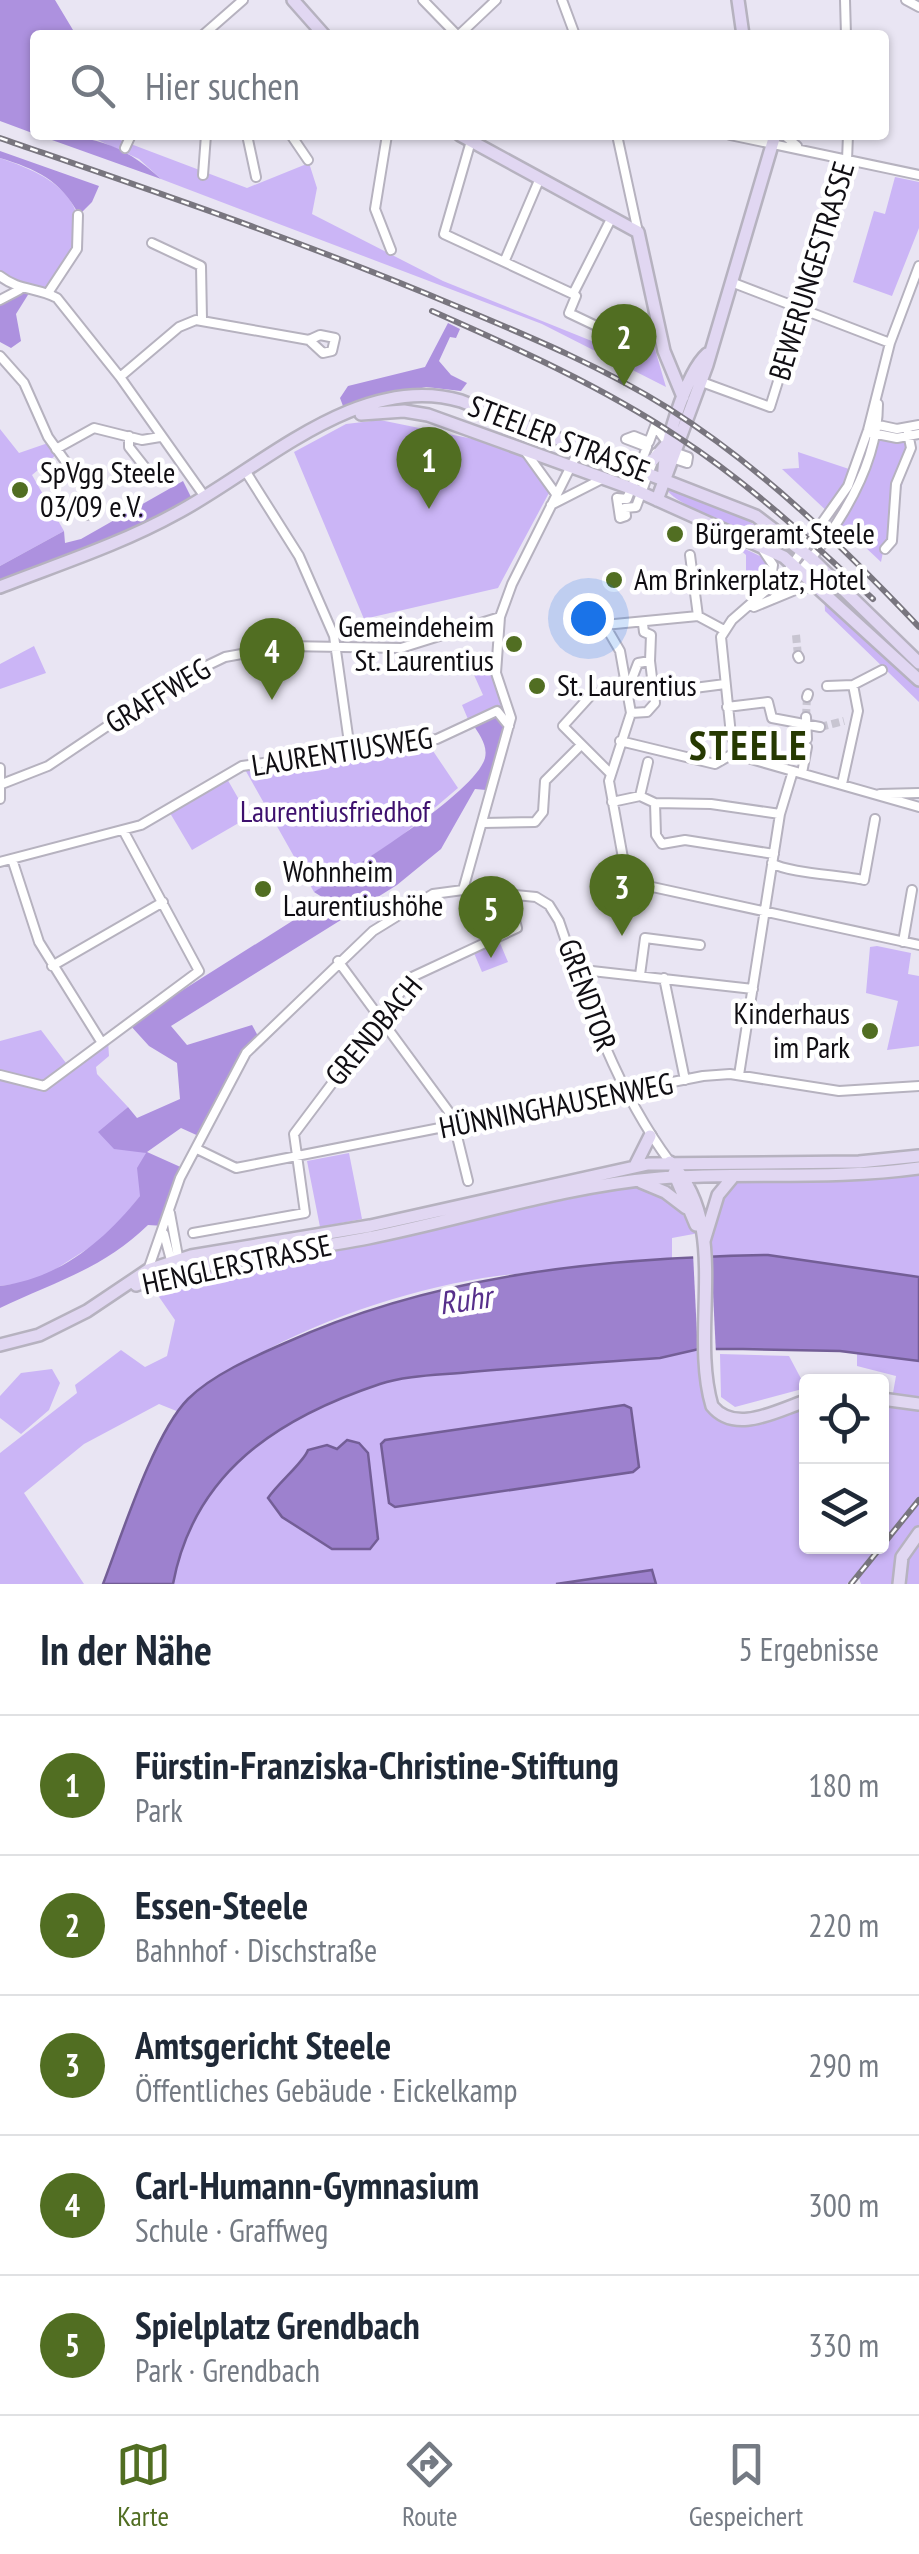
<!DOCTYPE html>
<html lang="de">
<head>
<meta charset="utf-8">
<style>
	body { margin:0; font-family:"PT Sans Narrow",sans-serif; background:#f2f2f3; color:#1f2937 }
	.controls { position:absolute; right:30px; bottom:30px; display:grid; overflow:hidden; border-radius:10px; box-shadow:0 2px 8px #0004 }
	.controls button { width:90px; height:90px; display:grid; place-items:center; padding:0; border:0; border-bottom:2px solid #e0e1e3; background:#fff; color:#1f2937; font:50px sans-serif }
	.you { position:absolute; left:588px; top:618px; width:35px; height:35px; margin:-25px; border:8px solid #fff; border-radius:50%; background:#1a73e8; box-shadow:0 0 0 15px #1a73e833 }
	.badge { display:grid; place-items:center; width:65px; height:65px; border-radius:50%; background:#516e22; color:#fff; font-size:32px; font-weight:700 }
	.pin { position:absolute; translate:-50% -82px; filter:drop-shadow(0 2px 5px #0008) }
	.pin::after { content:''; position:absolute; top:52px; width:35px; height:30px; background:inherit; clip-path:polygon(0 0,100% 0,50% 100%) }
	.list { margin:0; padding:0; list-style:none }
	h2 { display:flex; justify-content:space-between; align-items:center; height:130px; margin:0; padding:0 40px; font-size:42px }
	h2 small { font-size:32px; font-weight:400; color:#747a83 }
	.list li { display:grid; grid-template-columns:65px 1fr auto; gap:30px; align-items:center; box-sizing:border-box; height:140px; padding:0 40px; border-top:2px solid #e0e1e3 }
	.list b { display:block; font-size:38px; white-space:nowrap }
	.list p { margin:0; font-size:32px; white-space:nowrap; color:#747a83 }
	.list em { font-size:32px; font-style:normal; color:#747a83 }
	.icon { flex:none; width:55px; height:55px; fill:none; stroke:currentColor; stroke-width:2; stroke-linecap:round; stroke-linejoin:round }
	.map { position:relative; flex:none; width:919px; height:1584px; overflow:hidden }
	.search { position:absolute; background:#fff; box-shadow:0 2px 8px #0004; left:30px; right:30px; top:30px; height:110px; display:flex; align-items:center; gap:25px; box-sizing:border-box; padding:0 35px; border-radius:10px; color:#747a83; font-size:38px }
	.sheet { height:830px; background:#fff }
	nav { display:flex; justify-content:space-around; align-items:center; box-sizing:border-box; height:140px; border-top:2px solid #e0e1e3; background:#fff; font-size:28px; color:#747a83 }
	nav a { display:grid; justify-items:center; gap:5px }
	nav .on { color:#516e22 }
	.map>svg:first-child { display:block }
	.green { fill:#cbb5f6 }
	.forest { fill:#ad91df }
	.water { fill:#9d81ce; stroke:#735e96; stroke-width:2.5 }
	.pier { fill:#e9e5f3 }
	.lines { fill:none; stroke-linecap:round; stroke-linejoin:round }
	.street-tunnel { stroke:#c8c5d1; stroke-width:8; stroke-dasharray:8 4; stroke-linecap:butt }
	.street-casing { stroke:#b6b2bf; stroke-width:12 }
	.secondary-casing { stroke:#b6b2bf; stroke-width:16 }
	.street { stroke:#fff; stroke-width:8 }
	.secondary { stroke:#e1d7f2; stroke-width:11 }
	.rail-casing { stroke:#79767f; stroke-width:6 }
	.rail { stroke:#fff; stroke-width:2.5; stroke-dasharray:8; stroke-linecap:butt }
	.poi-dot { fill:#516e22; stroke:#fff; stroke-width:4 }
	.labels { text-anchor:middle; stroke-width:9; stroke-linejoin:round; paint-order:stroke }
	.street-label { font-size:30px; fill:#100e13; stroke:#fff }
	.poi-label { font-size:30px; fill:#100e13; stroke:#fff; text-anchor:start }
	.park-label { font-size:30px; fill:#3e116e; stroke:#fff }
	.water-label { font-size:32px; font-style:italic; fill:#572f8b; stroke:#fff }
	.district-label { font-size:40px; font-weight:bold; letter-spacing:2.5px; fill:#263902; stroke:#fff }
</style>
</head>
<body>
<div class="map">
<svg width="919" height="1584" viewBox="0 0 919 1584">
	<rect width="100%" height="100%" fill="#e9e5f3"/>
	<path class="green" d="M87,135H107L247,188L309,163L317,188L312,214L443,281L624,354L631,342L652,339L666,387L542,324L161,179L139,159Z
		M0,158C41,172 90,193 77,247C73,262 57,280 48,293L0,275Z
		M895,177L919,182V228L892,296L853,282L874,211L885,214Z
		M380,420L518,448L550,491L498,588L364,619L294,452L346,424Z
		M0,429L19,453L48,443L56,455L32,475L64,531L0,566Z
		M868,431L908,438C910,453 895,519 892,540L884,547L881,562L782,469L799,468L798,452L855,471Z
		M670,485L725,507L786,544L783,550C759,537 676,506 667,490Z
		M701,528L762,557L770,571L765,583L753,588L752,582H746V555L735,545L716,547L714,535L695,537L694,529Z
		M824,590L919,681V702L825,611Z
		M34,646L46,673L0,689V664Z
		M495,653L508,720L502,712L470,724L462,705L483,695L466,657Z
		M427,742L458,788L398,839L314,892L243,766Z
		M226,777L249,817L192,850L170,813Z
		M500,943L508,962L482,972L474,953Z
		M877,946L911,953L908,974L919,976V1046L887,1050L898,1001L866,993L870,947Z
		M41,1030L69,1067L108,1040L109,1056L96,1067L97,1074L128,1107L99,1133L146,1153L141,1195L109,1235L37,1281L0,1286V1041Z
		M349,1153L362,1219L320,1227L307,1161Z
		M919,1169V1277L768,1255L706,1256L712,1212L733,1179Z
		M637,1186L665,1195L699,1233L672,1238V1259C614,1267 555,1269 497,1276C394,1290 254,1339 179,1412L159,1404L84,1444L24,1493L84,1584H0V1453L77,1393L75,1385L121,1350L145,1367L167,1356L175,1320L148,1281Z
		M699,1349C704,1442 733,1428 806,1405V1546H882V1402L919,1408V1584H861L857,1572L847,1584H173C194,1472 278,1418 380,1384C406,1375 442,1375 470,1372C533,1367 596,1362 660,1358Z
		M857,1353L919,1361V1400L882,1394L893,1393L896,1376L857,1366Z
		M720,1354L789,1356L806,1388L735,1407L721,1397Z
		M52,1369L60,1383L49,1410L21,1434L0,1418V1396L21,1373Z"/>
	<path class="forest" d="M0,0H55L76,35H35V134L0,121Z
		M38,135C90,135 121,142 161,179Z
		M0,151L99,186L92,202L79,215C61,180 36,169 0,158Z
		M31,290L16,314L21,341L11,348L0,342V301Z
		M448,323L460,329L456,338L450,337L439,361L451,375L467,383L461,391L426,387L343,406L340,398L348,386L425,367Z
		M183,481L191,497L176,514L0,587V566L64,531L65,543L81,539Z
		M501,713L506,732L486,790L475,789L441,849L397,885L171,1026L187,1045L252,1025L258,1036L245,1052L203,1138L181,1128L147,1152L185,1169L164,1226L148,1225C103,1269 52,1283 0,1308V1286C60,1278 103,1242 140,1196L137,1168L146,1153L114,1149L98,1132L128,1107L137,1118L180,1099L177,1063L149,1046L129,1024L297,918L322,897L314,892C349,870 475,794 485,758C488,745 479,734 472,723Z"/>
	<path class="water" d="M768,1255L919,1277V1361L840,1351L743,1349H699L660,1358C596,1362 533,1367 470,1372C442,1375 406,1375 380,1384C278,1418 194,1472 173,1584H103C121,1537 154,1433 188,1399C212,1375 253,1357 285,1343C437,1274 603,1258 768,1255Z
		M624,1405L631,1408L639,1467L633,1472L395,1507L389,1503L381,1444L385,1440Z
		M347,1440L359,1443L368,1453L378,1539L370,1549H332L282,1517L268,1498C279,1482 304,1462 308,1450L327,1445L337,1449Z
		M652,1570L656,1584H556Z"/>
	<path class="pier" d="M711,1252L716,1354L698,1355L693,1253Z"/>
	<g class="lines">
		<path class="street-tunnel" d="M796,635L798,656
			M806,717L807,697
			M820,727L844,721"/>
		<defs>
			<path id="street" d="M423,0L457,35
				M562,0L575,35
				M845,0L846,35
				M906,0L919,7
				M203,35L243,0
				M459,35L496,0
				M247,135L256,177
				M291,135L308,160
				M387,135L375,209L391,250
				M617,135L638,232
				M730,135L919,175
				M784,135L797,146
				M471,141L444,234L573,294
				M125,148L131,135
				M203,175L206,135
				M612,217L573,294L576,296L569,313L628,341
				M152,243L201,266L202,319
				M505,260L540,178
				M0,276C19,291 36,287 57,298L120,377L205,497
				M731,282L890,343
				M48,293L77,249L78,215
				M0,300L19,290
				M320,335L335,338L332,351L323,353L309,340Z
				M0,356L24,383L48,437L93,500L97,513L86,515
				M120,377L179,327L196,320L309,340
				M699,381L770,407L847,160L848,135
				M874,424L897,429L919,425
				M655,426L674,452L688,457L687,463L656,453L636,507L625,508L626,516L620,518L617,498L627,499L647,447L626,439L634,436L649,442Z
				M872,433L897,438L919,434
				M129,436V447L155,480
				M56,449L94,428L142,440L160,437
				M525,451L556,494
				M246,472L299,556L334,636L350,750
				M551,505L604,478
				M885,549L892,541L896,484L911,448L907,428
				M763,550L773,565L770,587
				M690,555L698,616L724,630
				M773,599C823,552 878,476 878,404
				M754,607L800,588H816
				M606,627L620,651L631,713L609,781L625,869
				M573,628L698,616
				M798,656L799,658
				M827,686L853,685
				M628,689L638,663L650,661L651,635L644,632L643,624
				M656,693L725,684
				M807,697L808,694
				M727,707L768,702L772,718L820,727
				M631,713L647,712L655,703L650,661
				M806,717L807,739
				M620,741L715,764L738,751
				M738,751L731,735L721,637L732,620L787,572L848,486L868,430L890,343L919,266
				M738,751L751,759L919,807
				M0,768V799
				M610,773L563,726L592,694L624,690
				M802,773L807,747
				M2,784L48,766L173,682L225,657L285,646L401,648L500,617
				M842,784L858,711L853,685L882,670
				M880,794L919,793
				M640,796L648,762
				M612,802L640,796L655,803L711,804L780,814
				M655,803L656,835L662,844L685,840L774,854
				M483,823L535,822L543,812L545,781L581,745
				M12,859L39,942L102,1043
				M0,862L141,825L242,766L437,739L497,711L509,726
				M772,863C787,873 842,875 864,880L875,819
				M634,883L919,945
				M463,890L511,718L496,673L500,617L512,584L580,448
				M903,942L912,890
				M338,961L452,1116L468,1181
				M52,966L163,902
				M574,969L753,989
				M640,975L645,938L700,945
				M664,978L685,1080
				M0,1075L44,1086L199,971L123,830
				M739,1075L780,814L793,771
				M199,1150L236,1168L703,1076L730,1074L839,1091L919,1086
				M170,1213L179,1262
				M193,1233L305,1213L294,1134L412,977L517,928L508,893
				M164,1234L172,1264
				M148,1270L180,1178L246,1053L373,931L433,894L463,890L536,897L549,905L559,921C588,1006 616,1089 670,1162"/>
			<path id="secondary" d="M293,0L324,35
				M738,0L743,35
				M460,135L638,232L664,351L683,397
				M361,414L404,411L428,415L633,489L784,557L919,680
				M628,467L653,460L666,445
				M664,480C661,452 686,373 707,354
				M657,500L707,365L775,135
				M0,587C59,564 121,544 177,513C260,469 359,371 461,401L756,516L811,558L919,663
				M670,1162C732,1226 689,1328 712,1406C736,1435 777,1410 806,1401
				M635,1166L650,1136
				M674,1173L696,1225
				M641,1182L665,1192L686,1208
				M704,1241L718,1195L732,1178
				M136,1285C209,1258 292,1253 368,1238C464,1219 562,1186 660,1178C746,1172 833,1180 919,1168
				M0,1345L39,1335L87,1311L148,1270L191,1256L370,1226L648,1164L859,1162L919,1156
				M882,1399L919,1404
				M899,1584L902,1557L919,1533"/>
		</defs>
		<use href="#street" class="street-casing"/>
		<use href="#secondary" class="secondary-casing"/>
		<use href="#street" class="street"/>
		<use href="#secondary" class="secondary"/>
		<defs>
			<path id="rail" d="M0,138C153,191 307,243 456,306C528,336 601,366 668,408C763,468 842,546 919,627
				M432,311C516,348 601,386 678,437C749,483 811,541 873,599
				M851,1584L919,1500"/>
		</defs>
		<use href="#rail" class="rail-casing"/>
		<use href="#rail" class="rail"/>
	</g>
	<g class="poi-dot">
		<circle cx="20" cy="490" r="10"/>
		<circle cx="675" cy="534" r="10"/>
		<circle cx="614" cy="580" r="10"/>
		<circle cx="514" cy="644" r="10"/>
		<circle cx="537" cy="686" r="10"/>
		<circle cx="263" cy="889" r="10"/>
		<circle cx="870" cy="1031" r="10"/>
	</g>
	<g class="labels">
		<g class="street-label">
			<text transform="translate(812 271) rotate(-73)" y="10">BEWERUNGESTRASSE</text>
			<text transform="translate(559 439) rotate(21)" y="10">STEELER STRASSE</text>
			<text transform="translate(158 696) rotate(-31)" y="10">GRAFFWEG</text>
			<text transform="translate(342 752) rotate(-9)" y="10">LAURENTIUSWEG</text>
			<text transform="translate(587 995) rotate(70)" y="10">GRENDTOR</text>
			<text transform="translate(374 1031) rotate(-50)" y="10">GRENDBACH</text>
			<text transform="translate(556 1106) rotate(-11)" y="10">HÜNNINGHAUSENWEG</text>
			<text transform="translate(237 1265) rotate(-12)" y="10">HENGLERSTRASSE</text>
		</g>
		<g class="poi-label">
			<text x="40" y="483">SpVgg Steele<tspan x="40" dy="34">03/09 e.V.</tspan></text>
			<text x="695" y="544">Bürgeramt Steele</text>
			<text x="634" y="590">Am Brinkerplatz, Hotel</text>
			<text x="494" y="637" text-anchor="end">Gemeindeheim<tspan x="494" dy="34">St. Laurentius</tspan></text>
			<text x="557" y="696">St. Laurentius</text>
			<text x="283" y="882">Wohnheim<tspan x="283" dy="34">Laurentiushöhe</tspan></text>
			<text x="850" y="1024" text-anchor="end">Kinderhaus<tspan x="850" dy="34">im Park</tspan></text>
		</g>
		<g class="park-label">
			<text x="335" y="822">Laurentiusfriedhof</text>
		</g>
		<g class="water-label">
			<text transform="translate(465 1300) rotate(-8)" y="11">Ruhr</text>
		</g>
		<g class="district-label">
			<text x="749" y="760">STEELE</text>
		</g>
	</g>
</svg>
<div class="controls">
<button><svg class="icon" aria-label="locate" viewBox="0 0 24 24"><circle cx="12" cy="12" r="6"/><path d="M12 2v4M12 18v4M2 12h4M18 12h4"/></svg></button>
<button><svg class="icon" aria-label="layers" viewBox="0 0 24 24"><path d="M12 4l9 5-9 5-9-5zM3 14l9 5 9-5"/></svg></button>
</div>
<div class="you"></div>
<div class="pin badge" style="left:429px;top:509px">1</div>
<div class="pin badge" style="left:624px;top:386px">2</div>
<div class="pin badge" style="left:622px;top:936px">3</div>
<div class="pin badge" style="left:272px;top:700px">4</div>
<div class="pin badge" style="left:491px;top:958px">5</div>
<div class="search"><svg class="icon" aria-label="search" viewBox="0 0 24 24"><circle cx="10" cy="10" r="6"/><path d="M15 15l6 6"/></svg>Hier suchen</div>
</div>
<section class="sheet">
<h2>In der Nähe<small>5 Ergebnisse</small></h2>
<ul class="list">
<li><span class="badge">1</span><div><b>Fürstin-Franziska-Christine-Stiftung</b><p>Park</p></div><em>180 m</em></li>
<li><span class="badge">2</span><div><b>Essen-Steele</b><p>Bahnhof · Dischstraße</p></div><em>220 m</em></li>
<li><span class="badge">3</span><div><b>Amtsgericht Steele</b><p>Öffentliches Gebäude · Eickelkamp</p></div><em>290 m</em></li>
<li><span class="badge">4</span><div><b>Carl-Humann-Gymnasium</b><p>Schule · Graffweg</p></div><em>300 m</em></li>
<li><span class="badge">5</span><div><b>Spielplatz Grendbach</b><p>Park · Grendbach</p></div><em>330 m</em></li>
</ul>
</section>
<nav>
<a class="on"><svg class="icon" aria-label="map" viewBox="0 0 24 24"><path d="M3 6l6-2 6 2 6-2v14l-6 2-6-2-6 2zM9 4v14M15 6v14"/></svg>Karte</a>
<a><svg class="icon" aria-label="directions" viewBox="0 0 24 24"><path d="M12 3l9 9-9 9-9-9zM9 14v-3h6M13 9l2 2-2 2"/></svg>Route</a>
<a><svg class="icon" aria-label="saved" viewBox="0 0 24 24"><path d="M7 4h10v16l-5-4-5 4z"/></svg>Gespeichert</a>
</nav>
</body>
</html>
